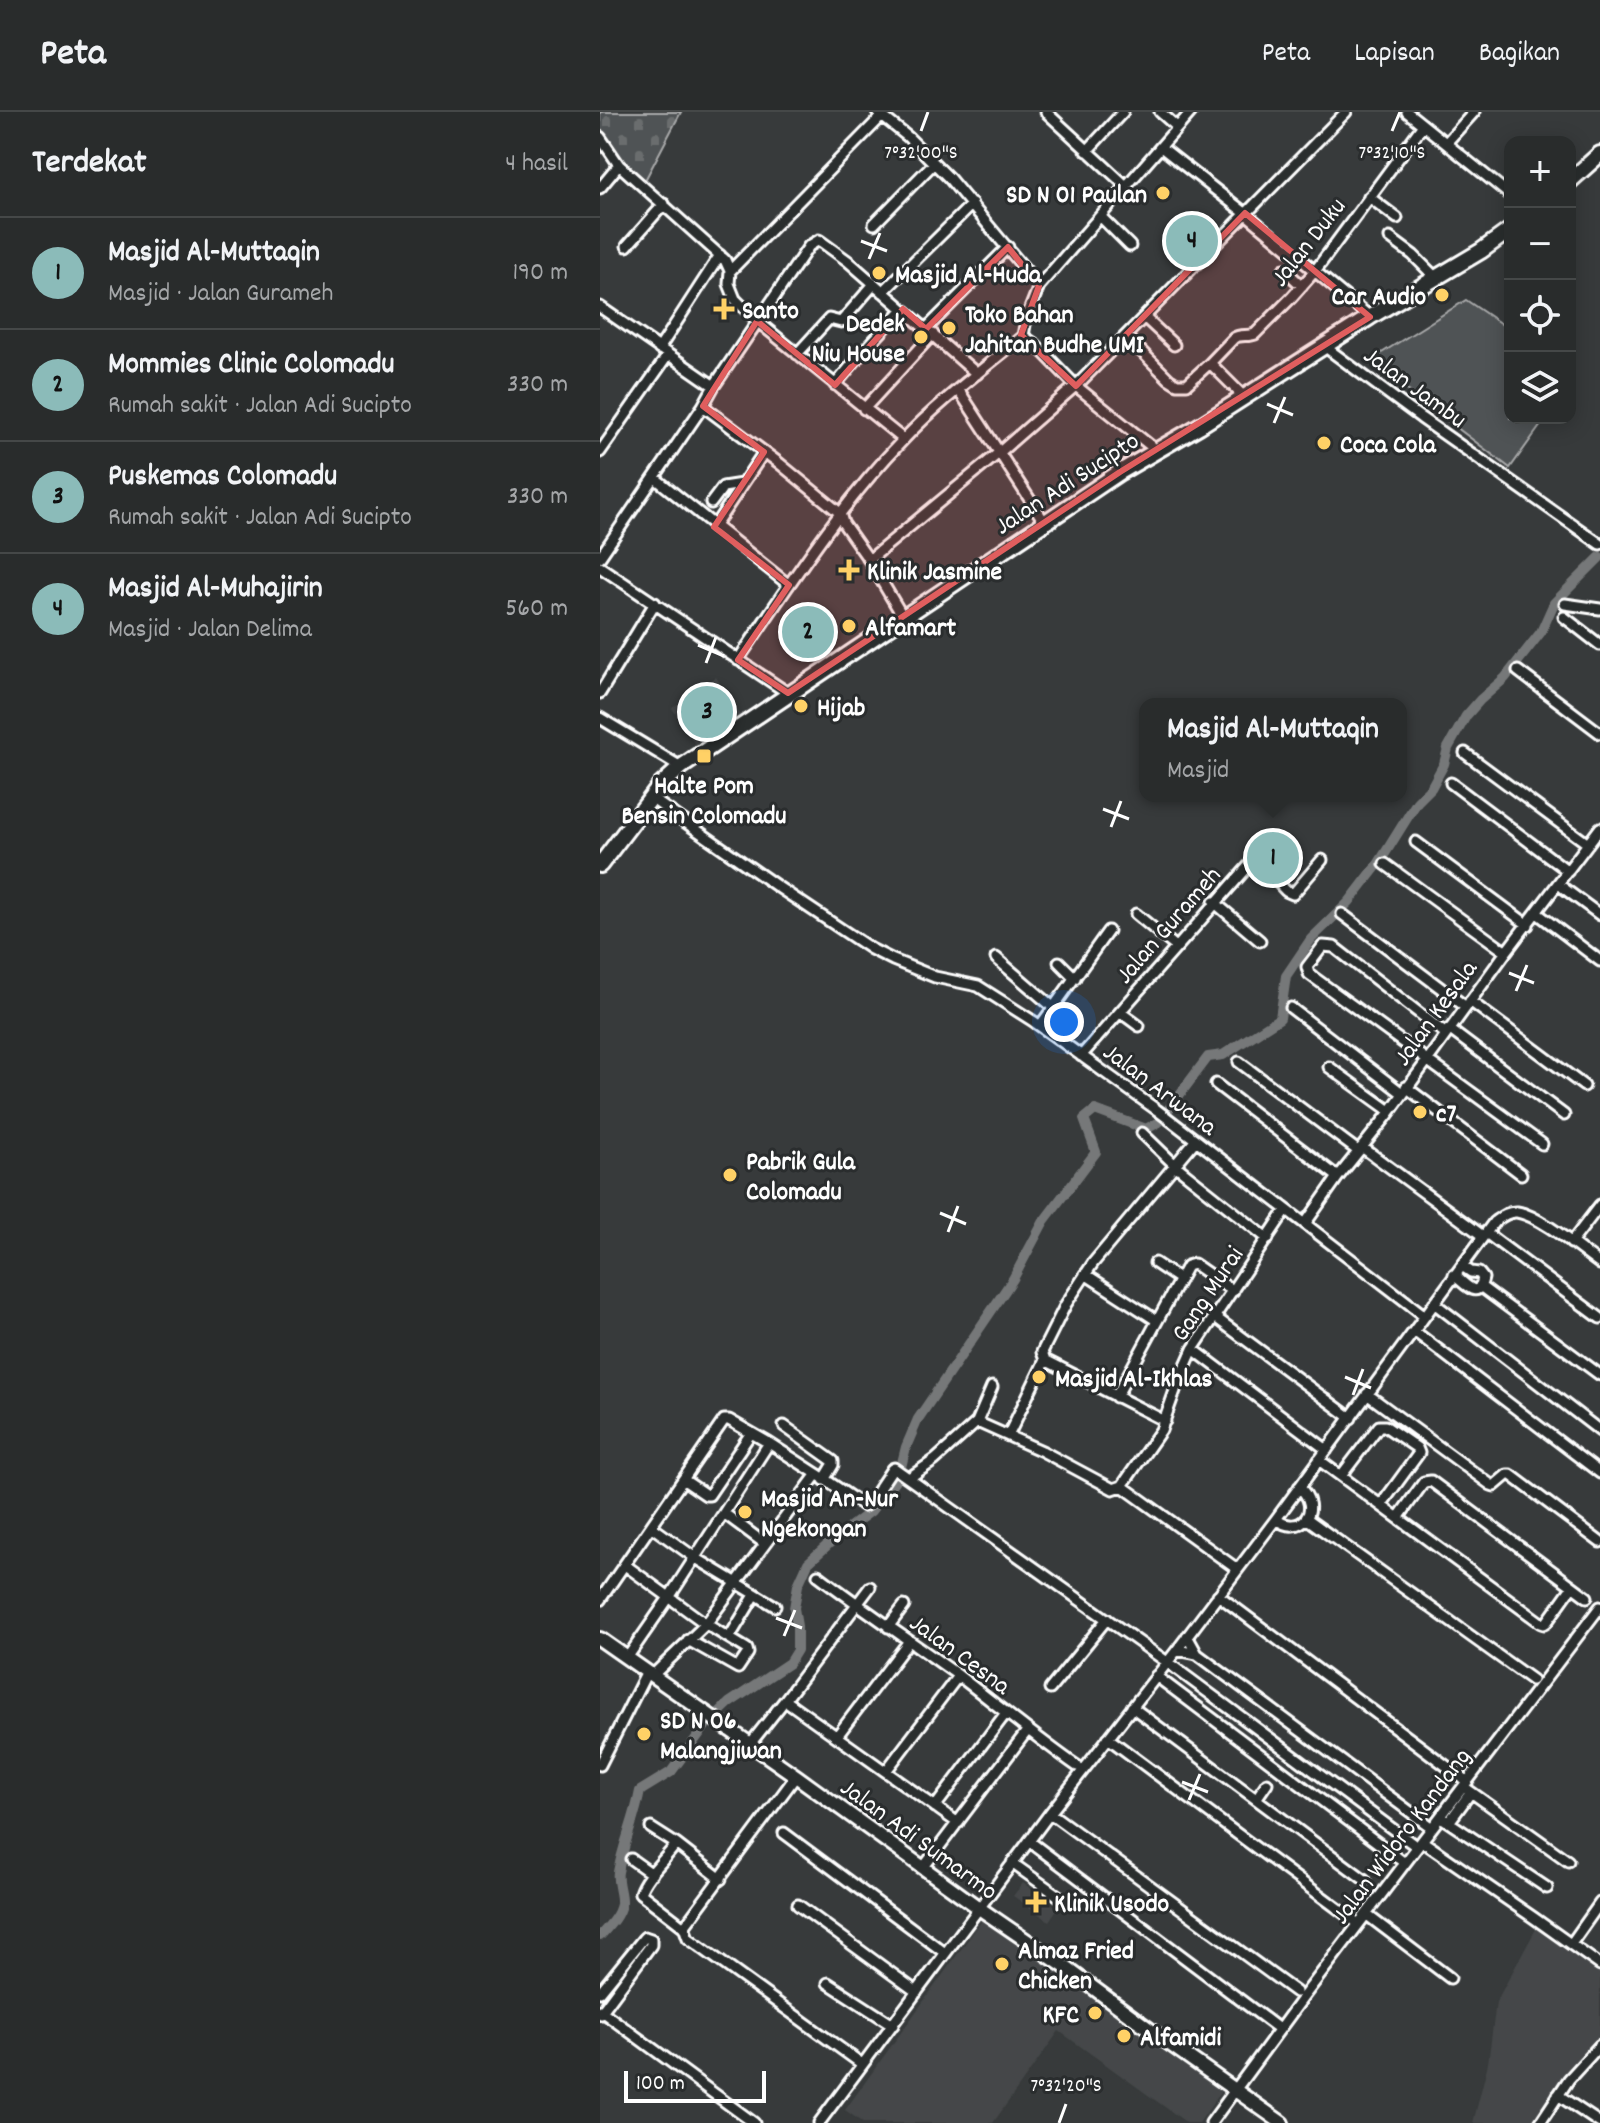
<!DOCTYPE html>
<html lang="id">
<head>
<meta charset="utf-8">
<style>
	body { margin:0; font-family:Dekko,sans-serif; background:#353838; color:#f1f3f6 }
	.controls { position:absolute; right:24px; top:24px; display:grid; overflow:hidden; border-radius:16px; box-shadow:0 4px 20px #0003 }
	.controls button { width:72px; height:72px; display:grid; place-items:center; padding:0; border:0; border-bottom:2px solid #454848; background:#292c2c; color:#f1f3f6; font:40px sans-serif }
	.scale { position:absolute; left:24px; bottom:20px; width:142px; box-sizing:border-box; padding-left:8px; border:4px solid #fff; border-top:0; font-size:22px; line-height:28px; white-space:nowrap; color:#fff; -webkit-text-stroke:6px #2a2d2e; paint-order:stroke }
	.you { position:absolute; left:464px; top:910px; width:28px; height:28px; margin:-20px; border:6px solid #fff; border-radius:50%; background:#1a73e8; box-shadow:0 0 0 12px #1a73e833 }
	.badge { display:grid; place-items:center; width:52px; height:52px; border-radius:50%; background:#8bbbb9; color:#111; font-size:26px; font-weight:700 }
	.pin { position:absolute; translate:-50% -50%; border:4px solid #fff; box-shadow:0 2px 8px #0006 }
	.popup { position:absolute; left:539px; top:586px; width:268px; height:104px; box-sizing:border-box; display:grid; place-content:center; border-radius:16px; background:#292c2c; filter:drop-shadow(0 2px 6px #0005); font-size:26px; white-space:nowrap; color:#a5a7a9 }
	.popup b { font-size:30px; color:#f1f3f6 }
	.popup::after { content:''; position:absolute; left:50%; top:100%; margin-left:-16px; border:16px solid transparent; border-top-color:#292c2c }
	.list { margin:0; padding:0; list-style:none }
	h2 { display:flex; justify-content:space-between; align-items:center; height:104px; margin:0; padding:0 32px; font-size:34px }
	h2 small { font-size:26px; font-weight:400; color:#a5a7a9 }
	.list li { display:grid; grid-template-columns:52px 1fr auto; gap:24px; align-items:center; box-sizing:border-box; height:112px; padding:0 32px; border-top:2px solid #454848 }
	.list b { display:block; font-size:30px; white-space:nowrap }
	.list p { margin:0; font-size:26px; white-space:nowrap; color:#a5a7a9 }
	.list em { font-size:26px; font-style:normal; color:#a5a7a9 }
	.icon { flex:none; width:44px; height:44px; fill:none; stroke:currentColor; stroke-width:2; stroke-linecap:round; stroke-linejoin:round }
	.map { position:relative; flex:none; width:1000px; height:2011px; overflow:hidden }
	header { display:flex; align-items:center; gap:48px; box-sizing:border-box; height:112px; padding:0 40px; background:#292c2c; border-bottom:2px solid #454848 }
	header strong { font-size:38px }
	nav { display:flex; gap:44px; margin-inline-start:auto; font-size:28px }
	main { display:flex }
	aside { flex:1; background:#292c2c }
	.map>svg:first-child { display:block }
	.built { fill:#444748 }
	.cemetery { fill:url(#cemetery-stones); stroke:#a8a9aa; stroke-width:2 }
	.garden { fill:#505354; stroke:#a8a9aa; stroke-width:2 }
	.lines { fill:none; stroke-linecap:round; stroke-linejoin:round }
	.canal { stroke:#767879; stroke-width:10 }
	.minor-casing { stroke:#fff; stroke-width:15 }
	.major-casing { stroke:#fff; stroke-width:18 }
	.highway-casing { stroke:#fff; stroke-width:20 }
	.minor { stroke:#2a2d2e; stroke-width:9 }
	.major { stroke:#2a2d2e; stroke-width:12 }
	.highway { stroke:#2a2d2e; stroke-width:14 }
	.marked { fill:#e05e5e; fill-opacity:0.2; stroke:#e05e5e; stroke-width:6; stroke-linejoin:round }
	.ticks { fill:none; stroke:#fff; stroke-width:3 }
	.poi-dot { fill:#ffd166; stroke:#2a2d2e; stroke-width:3 }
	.labels { text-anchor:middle; stroke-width:6; stroke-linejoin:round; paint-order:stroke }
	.poi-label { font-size:26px; font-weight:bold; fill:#fff; stroke:#2a2d2e; text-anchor:start }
	.street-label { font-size:26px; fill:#fff; stroke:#2a2d2e }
	.ticks-label { font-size:20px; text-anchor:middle; fill:#fff; stroke:#2a2d2e; stroke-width:6; stroke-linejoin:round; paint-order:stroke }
</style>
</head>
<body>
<header>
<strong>Peta</strong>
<nav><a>Peta</a><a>Lapisan</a><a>Bagikan</a></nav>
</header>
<main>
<aside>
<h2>Terdekat<small>4 hasil</small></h2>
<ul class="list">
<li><span class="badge">1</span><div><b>Masjid Al-Muttaqin</b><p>Masjid · Jalan Gurameh</p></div><em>190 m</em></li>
<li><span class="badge">2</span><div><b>Mommies Clinic Colomadu</b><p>Rumah sakit · Jalan Adi Sucipto</p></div><em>330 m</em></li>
<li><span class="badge">3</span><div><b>Puskemas Colomadu</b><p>Rumah sakit · Jalan Adi Sucipto</p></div><em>330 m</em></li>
<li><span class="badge">4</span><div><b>Masjid Al-Muhajirin</b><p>Masjid · Jalan Delima</p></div><em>560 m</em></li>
</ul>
</aside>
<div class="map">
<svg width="1000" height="2011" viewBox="0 0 1000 2011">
	<defs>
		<pattern id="cemetery-stones" width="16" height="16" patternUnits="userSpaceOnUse" patternTransform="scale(2)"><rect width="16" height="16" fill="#505354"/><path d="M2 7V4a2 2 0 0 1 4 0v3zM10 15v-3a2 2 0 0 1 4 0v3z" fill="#6a6d6e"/></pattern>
	</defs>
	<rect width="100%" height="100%" fill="#373a3b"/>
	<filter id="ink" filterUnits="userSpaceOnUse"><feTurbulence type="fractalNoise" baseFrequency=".0125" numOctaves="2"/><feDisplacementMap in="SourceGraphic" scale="16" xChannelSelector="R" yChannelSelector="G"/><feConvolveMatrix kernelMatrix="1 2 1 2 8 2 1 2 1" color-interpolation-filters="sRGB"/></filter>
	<g filter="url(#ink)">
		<path class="built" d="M116,565L142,605L96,634L72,596Z
			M423,1771L458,1796L449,1809L413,1784Z
			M385,1804L624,1976L599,2011H587L459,1919L393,2011H263L245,1998Z
			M937,1815L1000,1855V1926L966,1960L935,2011H873L888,1951L896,1890Z"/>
		<path class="cemetery" d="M0,0H81L43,72L17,46L0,18Z"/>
		<path class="garden" d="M866,188L910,218V306H946L910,356L769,249Z"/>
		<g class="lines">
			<path class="canal" d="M0,1824C8,1815 19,1804 21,1792C22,1781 16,1770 18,1760C23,1732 35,1707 40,1679L71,1660L106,1613L129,1591L189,1551L197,1538V1514L194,1496L198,1473L208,1451L234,1427L271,1399L299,1363L306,1335L318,1307L413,1167L444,1109L496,1040L484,1007L495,998L546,1017L559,1010L608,945L623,943L680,906L686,864L711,827L749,790L779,751L817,690L831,676L844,652L848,636L866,604L880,588L905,566L941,520L954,491L1000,445"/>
			<defs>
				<path id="minor" d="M277,0L308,25L349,66L439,174
					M446,0L526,74
					M560,0L577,15
					M807,0L910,83
					M0,25L19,53L125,148L130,159L129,172L135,187L157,209L303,327
					M846,31L874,0
					M561,35L645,101L770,205
					M487,39L523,0
					M0,76L19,53
					M769,85L797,106
					M500,104L530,134
					M274,112L334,51
					M790,126L813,143L836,166
					M27,134L64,92
					M684,157L702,174
					M130,159L282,4
					M283,180L372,92
					M0,195L114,274L103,294L179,351L240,401
					M544,205L574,233
					M326,217L408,135
					M423,224L436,233L476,274L557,339
					M526,224L569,267L577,272H587L610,251L644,285
					M724,234L821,306L1000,432
					M59,237L120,143
					M197,242L229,207L241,210L274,172
					M610,251L634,226C640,222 648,225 655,222L691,186L715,159L823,13
					M235,273L261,242L303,197
					M114,274L209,134L219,128L248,149L377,262
					M358,277L445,411
					M264,297L333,222
					M0,340L68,243
					M55,366L189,473
					M111,391L123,375L142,372
					M240,401L243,411L269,448L303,505
					M114,415L164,340
					M0,445L103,294
					M269,448L400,340L481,269L746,0
					M0,455L188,581
					M965,492L1000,497
					M964,505L1000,533
					M138,548C189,473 239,394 303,328C339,290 382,258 423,224L426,207L439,174L591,0
					M918,559L1000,621
					M0,581L55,491
					M0,606L81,655
					M865,641L988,732
					M851,671L968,759
					M51,686L178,775L271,837L293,848L335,865L378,874L433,909L557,998L825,1204
					M816,730L928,813
					M785,752L906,840
					M958,772L1000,803
					M614,790L660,829
					M937,801L1000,849
					M536,802L576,835
					M742,802L866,895
					M396,846L454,896
					M459,850L475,866
					M870,889L984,974
					M691,896L802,981
					M520,900L539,914
					M440,914L508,819
					M849,917L964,1003
					M846,922L734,835L723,834L707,855L709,862L942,1032
					M481,944L653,749L659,750L686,779L693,782L722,748
					M639,950L758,1039
					M729,955L790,999
					M616,972L738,1065
					M806,975L921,1062
					M542,1021L575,1053L668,1127
					M762,1035L883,1124
					M705,1112L738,1065L787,1004L906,840L1000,716
					M886,1121L1000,1206
					M971,1131L1000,1093
					M555,1151L579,1167
					M485,1162L556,1208
					M854,1163C865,1171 878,1190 883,1166L879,1161L871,1160L862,1154
					M880,1174L1000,1263
					M834,1191L1000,1319
					M619,1208L751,1306
					M814,1219L1000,1361
					M593,1237L727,1338
					M445,1248L442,1240L466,1192L493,1151L595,1029
					M445,1248L565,1309
					M392,1275L377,1310L442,1339L513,1377L522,1374
					M767,1282L891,1373L894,1374L907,1363H911L1000,1430
					M516,1285L587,1154L594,1152L633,1179
					M184,1314L233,1349V1353L224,1368
					M408,1324L445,1248
					M719,1348L941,1511L944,1512L947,1510L972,1475
					M741,1364L779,1314H785L817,1336L819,1341L781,1393
					M309,1366L335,1348L377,1310
					M84,1368L106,1383H109L151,1321
					M522,1374L561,1318L577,1273L593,1237L686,1098
					M522,1374L637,1457
					M125,1402L164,1431
					M706,1406L932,1568
					M798,1406L824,1370L831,1369L987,1485
					M676,1407C700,1426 724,1397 699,1375
					M52,1415L94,1445L175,1494
					M25,1453L106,1512L147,1537L148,1541L138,1556L88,1528
					M218,1463C264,1498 312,1530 359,1564C398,1594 437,1626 477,1654
					M618,1483L865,1668
					M0,1488L124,1308H129L169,1331L217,1362
					M288,1515L304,1494
					M129,1526L155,1483
					M577,1538L597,1542L587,1524
					M597,1542L828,1713
					M27,1546L70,1484L169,1331
					M52,1564L106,1512L217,1362L264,1394L270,1390L292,1357L294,1356L567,1550L817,1735
					M556,1564L802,1749
					M450,1577L507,1507
					M185,1588L358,1711
					M532,1595L765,1768
					M237,1624L309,1529
					M508,1626L756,1810
					M150,1632L185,1588L270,1475
					M0,1653L47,1560
					M286,1659L358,1564
					M864,1675L968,1749
					M656,1687L667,1671
					M335,1695L406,1601
					M450,1701L696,1880
					M841,1705L947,1776
					M849,1710L871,1680
					M51,1716L76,1732
					M184,1721L345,1841
					M429,1729L675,1914
					M822,1729L934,1806L1000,1853
					M31,1747L52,1762
					M412,1751L460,1785
					M323,1756L427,1619
					M121,1767L76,1732C65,1748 46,1763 40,1781L84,1815L88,1826L262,1952
					M198,1793L317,1880
					M767,1803L850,1866
					M84,1815L196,1664
					M971,1832L1000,1791
					M228,1871L293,1913
					M0,1880L43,1827L45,1825L51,1827V1833L0,1902
					M0,1898L154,2011
					M958,1983L1000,2011
					M219,2011L450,1701L577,1538L676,1407L894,1110C901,1105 908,1099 917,1100C941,1104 980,1138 1000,1152
					M611,2011L704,1884L1000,1495
					M940,2011L969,1967L1000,1933"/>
				<path id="major" d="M0,1527L196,1664L379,1796L461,1852L564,1928L682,2011"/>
				<path id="highway" d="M970,69L1000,42
					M0,753L60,674L81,655L520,360L599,314L770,205L881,139L910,118"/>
			</defs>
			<use href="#minor" class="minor-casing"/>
			<use href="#major" class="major-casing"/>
			<use href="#highway" class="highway-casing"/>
			<use href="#minor" class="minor"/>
			<use href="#major" class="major"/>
			<use href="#highway" class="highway"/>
		</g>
	</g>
	<path class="marked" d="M645,101L770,205L520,360L188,581L138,548L189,473L114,415L164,340L103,294L157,209L235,273L303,197L326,217L408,135L439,174L421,223L476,274Z"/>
	<path class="ticks" d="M321,19L328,0M792,19L800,0M261,129L287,139M269,147L280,121M667,292L693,303M674,311L685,285M98,533L124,544M106,551L116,525M503,697L529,707M511,715L521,689M909,861L934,871M916,879L927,853M340,1101L366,1112M348,1120L358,1094M745,1265L771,1276M753,1283L763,1257M176,1506L202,1516M184,1524L195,1498M582,1670L608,1680M589,1688L600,1662M459,2011L466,1992"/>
	<g class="poi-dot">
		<circle cx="563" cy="81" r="8"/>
		<circle cx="279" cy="161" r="8"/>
		<circle cx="842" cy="183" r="8"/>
		<path d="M120 185h8v8h8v8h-8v8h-8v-8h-8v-8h8z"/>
		<circle cx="349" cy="216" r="8"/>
		<circle cx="321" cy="225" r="8"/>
		<circle cx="724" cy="331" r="8"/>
		<path d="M245 446h8v8h8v8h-8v8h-8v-8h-8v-8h8z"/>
		<circle cx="249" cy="514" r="8"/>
		<circle cx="201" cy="594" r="8"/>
		<rect x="96" y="636" width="16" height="16" rx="4"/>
		<circle cx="820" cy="1000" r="8"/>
		<circle cx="130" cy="1063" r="8"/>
		<circle cx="439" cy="1265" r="8"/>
		<circle cx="145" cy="1400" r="8"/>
		<circle cx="44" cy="1622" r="8"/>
		<path d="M432 1778h8v8h8v8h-8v8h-8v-8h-8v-8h8z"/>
		<circle cx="402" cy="1852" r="8"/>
		<circle cx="495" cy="1901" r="8"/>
		<circle cx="524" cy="1924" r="8"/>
	</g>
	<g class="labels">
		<g class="poi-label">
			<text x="547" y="90" text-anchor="end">SD N 01 Paulan</text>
			<text x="295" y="170">Masjid Al-Huda</text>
			<text x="826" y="192" text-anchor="end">Car Audio</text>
			<text x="142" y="206">Santo</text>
			<text x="365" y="210">Toko Bahan<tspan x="365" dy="30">Jahitan Budhe UMI</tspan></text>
			<text x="305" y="219" text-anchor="end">Dedek<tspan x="305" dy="30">Niu House</tspan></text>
			<text x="740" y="340">Coca Cola</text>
			<text x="267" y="467">Klinik Jasmine</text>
			<text x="265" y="523">Alfamart</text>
			<text x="217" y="603">Hijab</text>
			<text x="104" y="681" text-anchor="middle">Halte Pom<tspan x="104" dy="30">Bensin Colomadu</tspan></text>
			<text x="836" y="1009">c7</text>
			<text x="146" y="1057">Pabrik Gula<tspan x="146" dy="30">Colomadu</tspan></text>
			<text x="455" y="1274">Masjid Al-Ikhlas</text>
			<text x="161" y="1394">Masjid An-Nur<tspan x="161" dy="30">Ngekongan</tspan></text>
			<text x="60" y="1616">SD N 06<tspan x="60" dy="30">Malangjiwan</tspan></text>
			<text x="454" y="1799">Klinik Usodo</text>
			<text x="418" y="1846">Almaz Fried<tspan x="418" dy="30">Chicken</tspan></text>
			<text x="479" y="1910" text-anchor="end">KFC</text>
			<text x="540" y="1933">Alfamidi</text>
		</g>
		<g class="street-label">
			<text transform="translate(707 129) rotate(-52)" y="9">Jalan Duku</text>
			<text transform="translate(816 274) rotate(36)" y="9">Jalan Jambu</text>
			<text transform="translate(466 370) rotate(-33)" y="9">Jalan Adi Sucipto</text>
			<text transform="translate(567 812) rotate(-49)" y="9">Jalan Gurameh</text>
			<text transform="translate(834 900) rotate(-54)" y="9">Jalan Kesala</text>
			<text transform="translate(561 976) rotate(37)" y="9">Jalan Arwana</text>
			<text transform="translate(606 1181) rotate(-56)" y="9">Gang Murai</text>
			<text transform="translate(361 1541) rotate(36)" y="9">Jalan Cesna</text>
			<text transform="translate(800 1723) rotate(-53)" y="9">Jalan Widoro Kandang</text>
			<text transform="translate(320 1726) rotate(36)" y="9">Jalan Adi Sumarmo</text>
		</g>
	</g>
	<g class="ticks-label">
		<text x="792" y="46">7°32'10"S</text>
		<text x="321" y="46">7°32'00"S</text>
		<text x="466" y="1979">7°32'20"S</text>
	</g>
</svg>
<div class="controls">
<button>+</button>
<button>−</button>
<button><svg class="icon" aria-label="locate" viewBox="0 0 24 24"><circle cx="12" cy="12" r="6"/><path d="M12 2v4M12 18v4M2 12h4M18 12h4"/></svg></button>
<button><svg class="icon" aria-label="layers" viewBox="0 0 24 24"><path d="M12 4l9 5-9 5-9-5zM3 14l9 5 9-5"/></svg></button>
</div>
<div class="scale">100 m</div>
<div class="you"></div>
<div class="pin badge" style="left:673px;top:746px">1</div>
<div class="popup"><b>Masjid Al-Muttaqin</b>Masjid</div>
<div class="pin badge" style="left:208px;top:520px">2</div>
<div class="pin badge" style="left:107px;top:600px">3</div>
<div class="pin badge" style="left:592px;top:129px">4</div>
</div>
</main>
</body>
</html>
